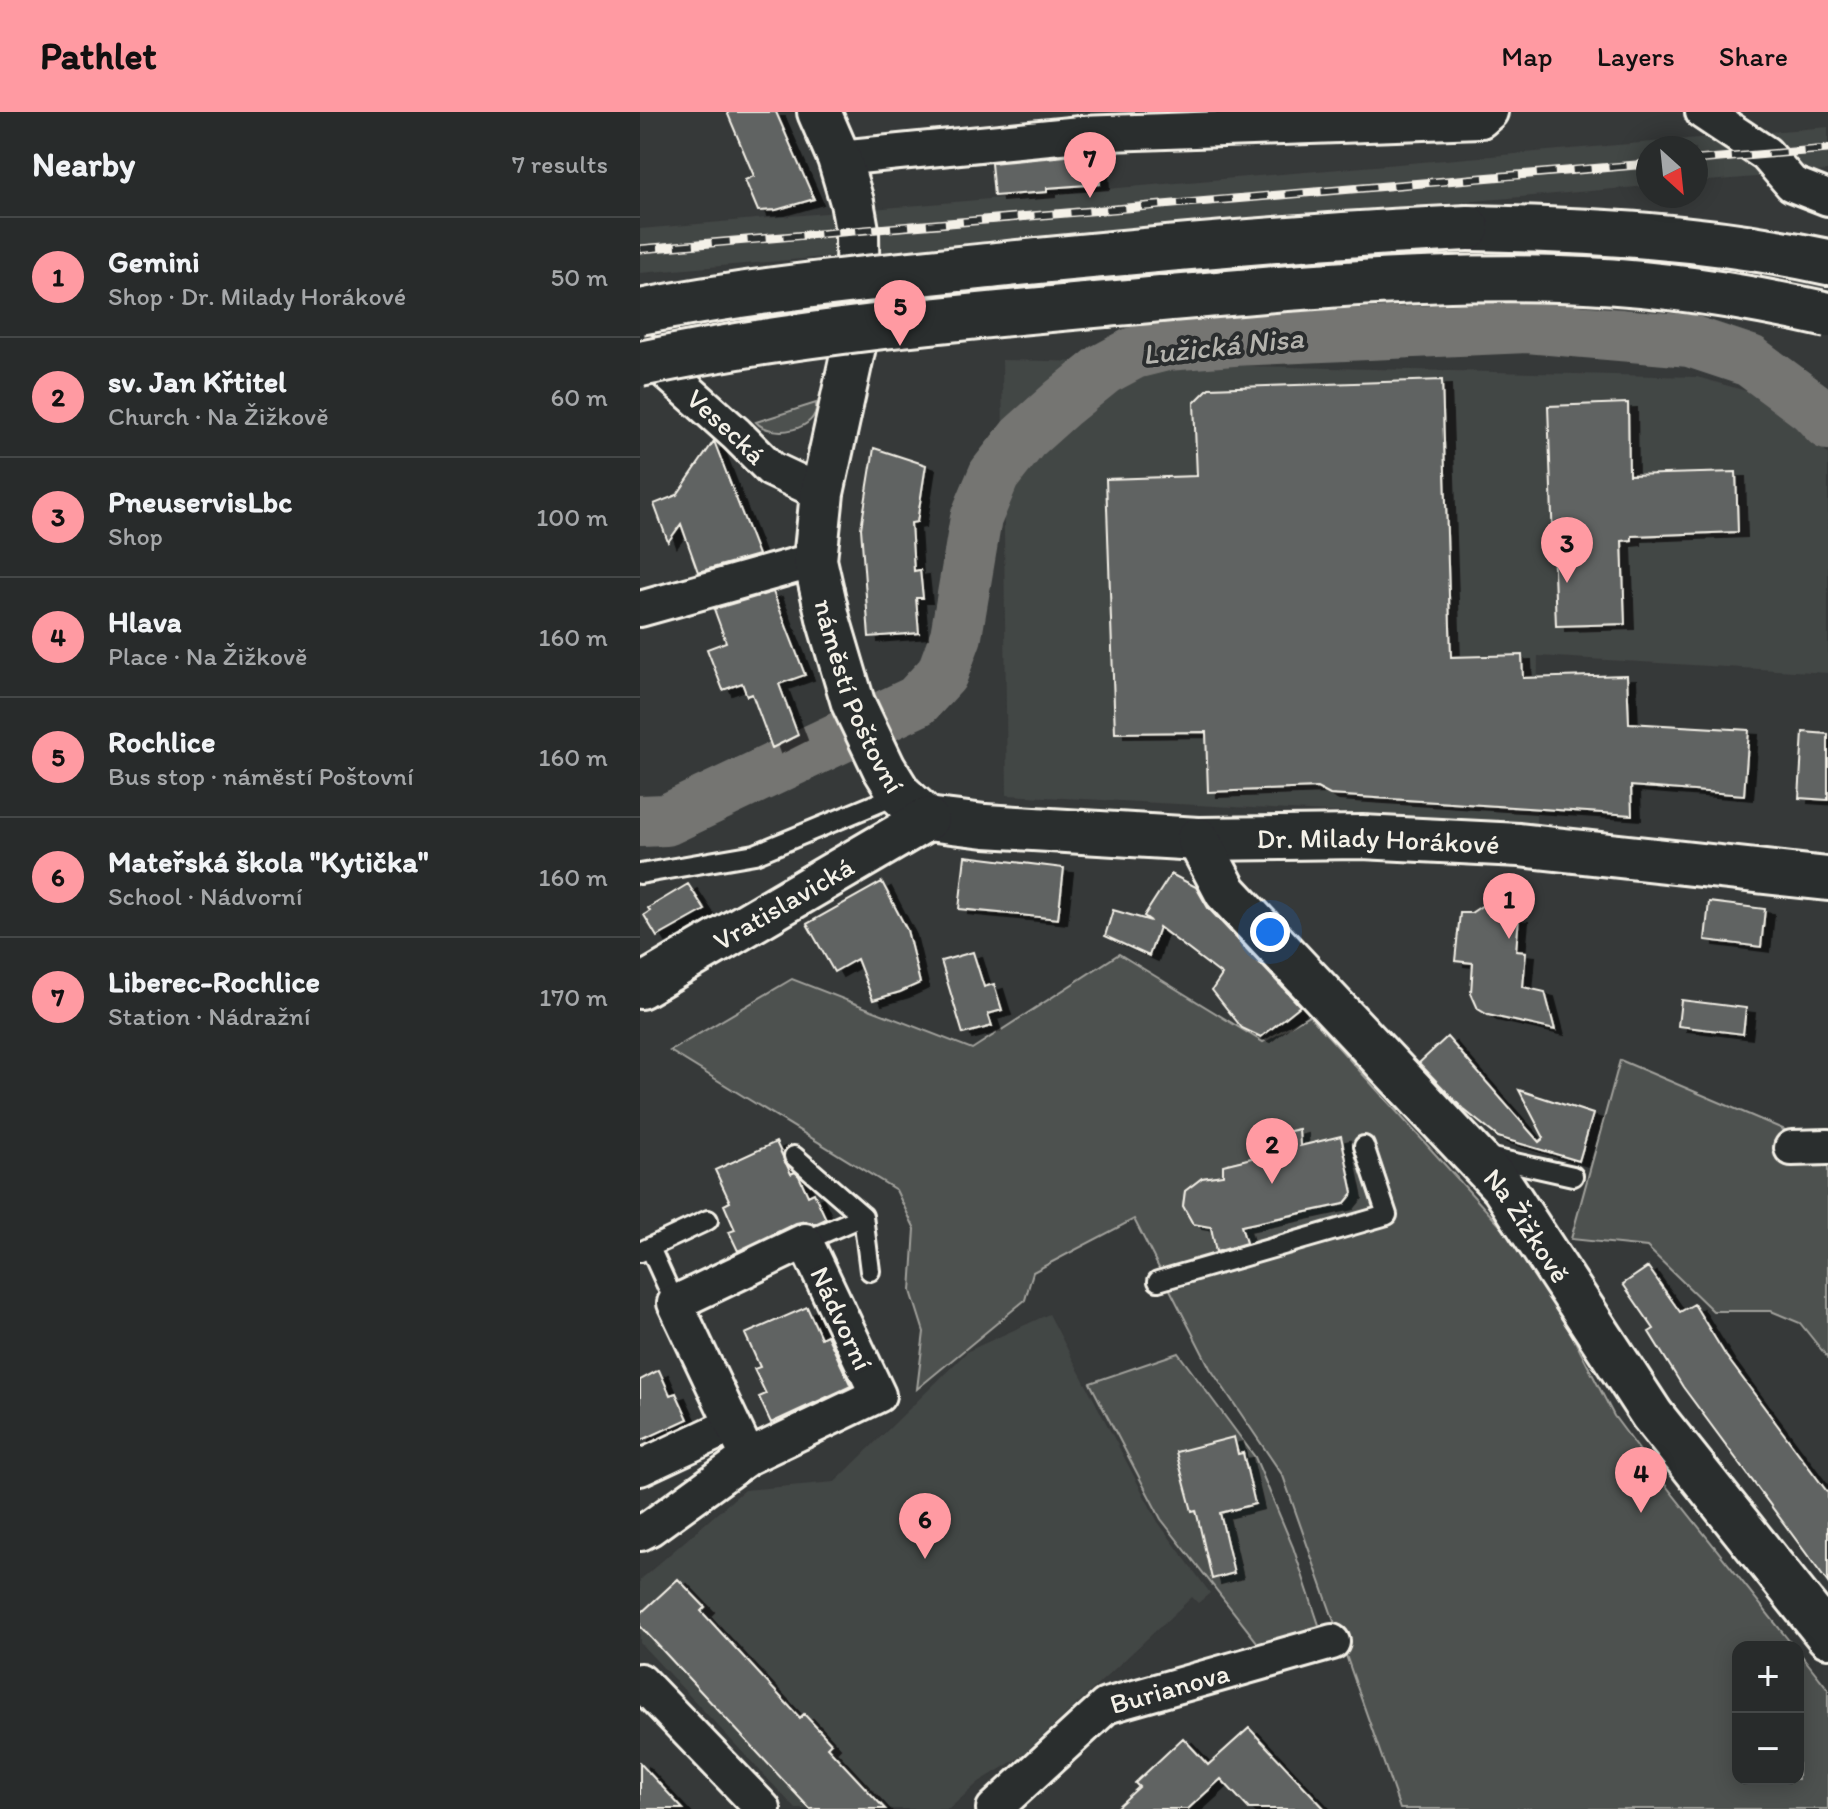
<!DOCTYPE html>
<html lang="en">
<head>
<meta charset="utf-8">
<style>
	body { margin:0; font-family:Itim,sans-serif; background:#343737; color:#f1f3f6 }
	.controls { position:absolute; right:24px; bottom:24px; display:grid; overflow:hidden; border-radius:16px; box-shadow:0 4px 20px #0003 }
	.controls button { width:72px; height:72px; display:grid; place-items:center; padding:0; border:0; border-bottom:2px solid #444747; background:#282b2b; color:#f1f3f6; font:40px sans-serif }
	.compass { position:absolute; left:996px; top:24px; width:72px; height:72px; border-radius:50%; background:#282b2b; box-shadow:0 4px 20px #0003; rotate:153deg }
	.you { position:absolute; left:630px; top:820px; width:28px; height:28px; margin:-20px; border:6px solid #fff; border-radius:50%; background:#1a73e8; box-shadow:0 0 0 12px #1a73e833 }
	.badge { display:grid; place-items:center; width:52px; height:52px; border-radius:50%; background:#ff9aa2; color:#111; font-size:26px; font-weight:700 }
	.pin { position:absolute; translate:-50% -66px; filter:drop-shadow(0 2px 4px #0008) }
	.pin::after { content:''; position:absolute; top:42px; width:28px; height:24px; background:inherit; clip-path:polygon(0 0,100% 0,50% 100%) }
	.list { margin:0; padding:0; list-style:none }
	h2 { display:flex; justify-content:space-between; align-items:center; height:104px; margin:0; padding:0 32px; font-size:34px }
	h2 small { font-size:26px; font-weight:400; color:#a5a7a9 }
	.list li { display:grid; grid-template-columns:52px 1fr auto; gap:24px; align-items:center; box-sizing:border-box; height:120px; padding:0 32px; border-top:2px solid #444747 }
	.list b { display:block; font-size:30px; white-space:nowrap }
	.list p { margin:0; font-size:26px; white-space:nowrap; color:#a5a7a9 }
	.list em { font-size:26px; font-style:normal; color:#a5a7a9 }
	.map { position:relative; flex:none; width:1188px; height:1697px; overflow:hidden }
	header { display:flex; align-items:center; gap:48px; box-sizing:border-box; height:112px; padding:0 40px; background:#ff9aa2; color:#111 }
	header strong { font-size:38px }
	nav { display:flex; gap:44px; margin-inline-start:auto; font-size:28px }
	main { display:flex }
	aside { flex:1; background:#282b2b }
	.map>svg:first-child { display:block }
	.built { fill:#434645 }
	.green { fill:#4e514f; stroke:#a1a19c; stroke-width:2; fill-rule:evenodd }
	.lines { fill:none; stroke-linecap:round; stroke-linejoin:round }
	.river { stroke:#757572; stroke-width:52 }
	.building { fill:#616362; stroke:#f4f1e8; stroke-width:2; filter:url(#shadow) }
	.service-casing { stroke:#f4f1e8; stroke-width:24 }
	.minor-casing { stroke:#f4f1e8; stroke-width:40 }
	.tertiary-casing { stroke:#f4f1e8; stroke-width:48 }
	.trunk-casing { stroke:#f4f1e8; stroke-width:50 }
	.service { stroke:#2a2d2e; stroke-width:18 }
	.minor { stroke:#2a2d2e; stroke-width:34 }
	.tertiary { stroke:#2a2d2e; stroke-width:42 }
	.trunk { stroke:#2a2d2e; stroke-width:44 }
	.rail-casing { stroke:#f4f1e8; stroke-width:9 }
	.rail { stroke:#2a2d2e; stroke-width:6; stroke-dasharray:18; stroke-linecap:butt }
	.trunk-bridge-casing { stroke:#f4f1e8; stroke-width:50; stroke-linecap:butt }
	.trunk-bridge { stroke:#2a2d2e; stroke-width:44 }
	.labels { text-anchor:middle; stroke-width:8; stroke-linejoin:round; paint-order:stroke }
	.street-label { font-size:28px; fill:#f4f1e8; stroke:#2a2d2e }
	.water-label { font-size:30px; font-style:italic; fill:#b4b3ad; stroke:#2a2d2e }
</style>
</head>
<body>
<header>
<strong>Pathlet</strong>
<nav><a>Map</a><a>Layers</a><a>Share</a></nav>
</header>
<main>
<aside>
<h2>Nearby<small>7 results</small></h2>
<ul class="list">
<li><span class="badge">1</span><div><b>Gemini</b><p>Shop · Dr. Milady Horákové</p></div><em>50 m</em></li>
<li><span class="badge">2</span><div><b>sv. Jan Křtitel</b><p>Church · Na Žižkově</p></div><em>60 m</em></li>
<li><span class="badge">3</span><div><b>PneuservisLbc</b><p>Shop</p></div><em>100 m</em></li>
<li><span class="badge">4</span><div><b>Hlava</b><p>Place · Na Žižkově</p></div><em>160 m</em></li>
<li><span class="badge">5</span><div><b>Rochlice</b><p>Bus stop · náměstí Poštovní</p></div><em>160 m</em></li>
<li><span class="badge">6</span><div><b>Mateřská škola &quot;Kytička&quot;</b><p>School · Nádvorní</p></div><em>160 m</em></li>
<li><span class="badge">7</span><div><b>Liberec-Rochlice</b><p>Station · Nádražní</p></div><em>170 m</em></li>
</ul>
</aside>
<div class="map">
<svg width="1188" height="1697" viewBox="0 0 1188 1697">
	<defs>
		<filter id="shadow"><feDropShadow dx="9" dy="5" stdDeviation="0" flood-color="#0009"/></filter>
	</defs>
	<rect width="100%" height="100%" fill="#363939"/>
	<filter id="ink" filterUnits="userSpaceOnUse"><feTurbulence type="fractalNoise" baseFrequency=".0125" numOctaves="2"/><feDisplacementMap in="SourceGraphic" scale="16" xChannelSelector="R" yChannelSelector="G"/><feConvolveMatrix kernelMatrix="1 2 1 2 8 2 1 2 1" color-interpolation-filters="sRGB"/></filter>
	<g filter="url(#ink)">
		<path class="built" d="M1188,15V59L1056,70V36H1008V74L0,161V117Z
			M362,248L1057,265L1138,288L1188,342V561L898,544L896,711L367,683Z
			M409,1202L518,1410L570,1481L558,1491L552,1485L380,1645L339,1670L309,1697H156L0,1531V1468L104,1378L195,1370L328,1239Z"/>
		<path class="green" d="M176,291C180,319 131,327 116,310Z
			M479,842L623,930L669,903L895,1152L974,1304L1023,1370L1154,1535H1098V1667H1158V1539L1188,1577V1697H760L643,1364L570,1256L494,1107L393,1160L385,1188L277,1277L284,1220L271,1179L275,1117L256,1078L30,939L152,867L332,937ZM658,1017L660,1034L704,1092L601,1114L607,1133L576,1140L571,1115L543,1094L545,1079L562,1066L583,1063L584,1053L620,1044L618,1027Z
			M980,948L1164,1026L1188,1028V1246L1160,1211L1131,1199H1073L1007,1135L931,1127Z
			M538,1241L615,1345L653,1435L681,1519L621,1535L521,1407L450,1271Z"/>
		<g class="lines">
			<path class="river" d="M0,709L26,708L277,589L302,562L316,524L336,406L354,363L383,326L422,291L464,257L494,241L526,233L593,228L887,215L1050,229L1110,249L1172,295L1188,312"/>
		</g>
		<path class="building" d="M87,0H136L174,87L136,98L118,99L105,68L114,64Z
			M458,41L460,72L407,76V80L354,84L351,51Z
			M802,268L811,545L882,543L883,566L987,563L989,611L1109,618L1104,683L991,674L992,703L690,683L677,676L568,680L566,620L475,621L466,367L557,364L554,291L569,276Z
			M988,291L989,363L1096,360L1098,420L992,424V428L982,429L985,512L916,514L908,294Z
			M74,329L118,443L58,460L41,412L28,430L14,392L37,383Z
			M234,336L286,353L277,410L271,411L274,459L280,458L283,486H276L279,521L229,525L221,416Z
			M133,480L165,563L139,572L158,623L132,636L112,582L107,584L102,571L83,578L67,537L86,530L74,497Z
			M1163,620L1188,622V688L1159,686Z
			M325,744L424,756L418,807L319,797Z
			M531,762L556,775L568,796L660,894L621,925L602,916L572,878L582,863L519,815L509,844L465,824L473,798L511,809L504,804Z
			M242,770L267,818L280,871L260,880L233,888L217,847L194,860L167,812Z
			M48,772L65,798L17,825L4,803L10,799L8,796Z
			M849,789L864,804L879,805L876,839L886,840L883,875L905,880L915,918L848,903L838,897L831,881L833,851L815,849L820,801H831Z
			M1069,790L1125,797L1121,835L1065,828Z
			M333,840L344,875L354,872L362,898L348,902L352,914L323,922L301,849Z
			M1041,888L1106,896L1103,922L1038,914Z
			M807,925L899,1030L904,1026L879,978L953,1002L939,1049L858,1025L823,997L779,951Z
			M659,1017L660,1034L701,1024L713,1081L704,1092L601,1114L606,1131L576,1140L571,1115L553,1112L543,1094L545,1079L562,1066L583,1063V1053L620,1044L617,1027Z
			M136,1030L151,1062L155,1060L159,1064L168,1084L174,1081L186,1107L175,1112L166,1109L156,1111L98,1139L89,1120L95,1118L84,1093L90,1090L75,1058Z
			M1008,1155L1040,1200L1054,1192L1086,1244L1188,1381V1471L1043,1275L1009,1220L1014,1217L983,1172Z
			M167,1195L181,1226L187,1223L211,1274L131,1311L119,1285L126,1282L114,1257L120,1255L105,1222Z
			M19,1258L30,1283L36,1281L48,1307L0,1329V1268Z
			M594,1325L598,1342L603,1341L615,1392L580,1401L594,1461L572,1467L556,1398L552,1399L536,1340Z
			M38,1467L65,1495L61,1499L160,1606L164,1602L191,1631L187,1635L245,1697H170L0,1514V1502Z
			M609,1616L685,1697H609L581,1667L548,1697H475L499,1675L495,1671L543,1626L568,1653Z
			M0,1651L43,1697H0Z"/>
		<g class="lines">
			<defs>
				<path id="service" d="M0,762L115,742L260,682
					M154,1044L223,1104L230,1159
					M844,1044L933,1064
					M165,1129L223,1104
					M10,1136L35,1191
					M0,1140L68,1108
					M518,1169L747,1103L724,1034"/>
				<g id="minor">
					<path d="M1063,0L1126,42L1152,72L1188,86"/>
					<path d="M199,46L440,22L841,8L850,0"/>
					<path id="s1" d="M2,238L96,322L131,357L182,381"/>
					<path d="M0,497L175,448"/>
					<path d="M1152,1036L1188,1035"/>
					<path d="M0,1356L92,1313"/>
					<path d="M0,1421L10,1416L108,1345L238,1283L165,1129L35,1191L108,1345"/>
					<path d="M0,1569L123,1697"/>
					<path id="s2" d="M354,1697L466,1594L692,1530"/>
				</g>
				<g id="tertiary">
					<path id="s3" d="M179,0L199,46L212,90L217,118L218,216L182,381L175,448L189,510L213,591L244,656L260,682L287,707"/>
					<path id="s4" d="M287,707L345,714L558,727L722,725L879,733L1188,767"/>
					<path id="s5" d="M558,727L586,780L863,1075L1012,1303L1188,1524"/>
					<path id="s6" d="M0,875L287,707"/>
				</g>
				<path id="trunk" d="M827,116C949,118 1069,124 1188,150"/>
			</defs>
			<use href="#service" class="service-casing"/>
			<use href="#minor" class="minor-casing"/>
			<use href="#tertiary" class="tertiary-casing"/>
			<use href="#trunk" class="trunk-casing"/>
			<use href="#service" class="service"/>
			<use href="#minor" class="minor"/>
			<use href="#tertiary" class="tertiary"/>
			<use href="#trunk" class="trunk"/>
			<defs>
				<path id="rail" d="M1056,48L1188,37
					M0,137L1008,52"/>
			</defs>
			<use href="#rail" class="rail-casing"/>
			<use href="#rail" class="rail"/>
			<defs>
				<path id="trunk-bridge" d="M0,200C121,176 245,165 367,152C521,137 673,123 827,116
					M0,252C154,220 311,206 467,192C617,178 768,163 919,167C1010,169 1100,183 1188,203"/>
			</defs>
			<use href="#trunk-bridge" class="trunk-bridge-casing"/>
			<use href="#trunk-bridge" class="trunk-bridge"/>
		</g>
	</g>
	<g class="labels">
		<g class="street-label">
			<text dy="10" stroke="none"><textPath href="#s1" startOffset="114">Vesecká</textPath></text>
			<text dy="10" stroke="none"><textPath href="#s3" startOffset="602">náměstí Poštovní</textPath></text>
			<text dy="10" stroke="none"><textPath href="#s4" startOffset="452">Dr. Milady Horákové</textPath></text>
			<text dy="10" stroke="none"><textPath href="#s6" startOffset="166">Vratislavická</textPath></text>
			<text dy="10" stroke="none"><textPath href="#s5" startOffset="510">Na Žižkově</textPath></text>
			<text transform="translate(202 1206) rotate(65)" y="10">Nádvorní</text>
			<text dy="10" stroke="none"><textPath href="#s2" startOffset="218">Burianova</textPath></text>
		</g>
		<g class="water-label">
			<text transform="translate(583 234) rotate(-6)" y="10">Lužická Nisa</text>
		</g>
	</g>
</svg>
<div class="controls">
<button>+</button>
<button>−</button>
</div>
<svg class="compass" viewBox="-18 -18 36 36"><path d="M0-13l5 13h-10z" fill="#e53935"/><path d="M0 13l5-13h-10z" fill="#a5a7a9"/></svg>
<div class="you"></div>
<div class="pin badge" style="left:869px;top:827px">1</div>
<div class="pin badge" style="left:632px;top:1072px">2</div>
<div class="pin badge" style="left:927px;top:471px">3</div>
<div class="pin badge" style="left:1001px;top:1401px">4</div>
<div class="pin badge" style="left:260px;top:234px">5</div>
<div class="pin badge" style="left:285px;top:1447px">6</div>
<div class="pin badge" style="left:450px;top:86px">7</div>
</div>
</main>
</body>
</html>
